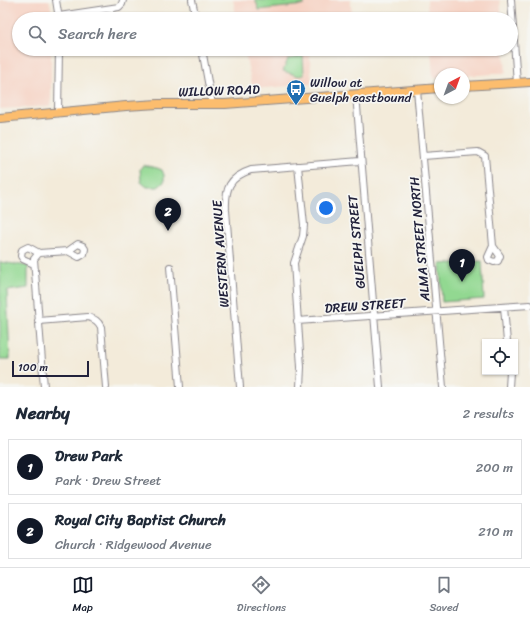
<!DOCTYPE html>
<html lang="en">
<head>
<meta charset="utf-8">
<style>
	body { margin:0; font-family:Sriracha,sans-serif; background:#f6f6f7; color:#1f2937 }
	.controls { position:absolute; right:12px; bottom:12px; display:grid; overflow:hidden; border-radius:0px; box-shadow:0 1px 3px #0004 }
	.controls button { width:36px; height:36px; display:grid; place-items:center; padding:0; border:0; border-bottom:1px solid #e0e1e3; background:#fff; color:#1f2937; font:20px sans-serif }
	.compass { position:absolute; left:434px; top:68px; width:36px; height:36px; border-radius:50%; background:#fff; box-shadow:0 1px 3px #0004; rotate:41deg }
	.scale { position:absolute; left:12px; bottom:10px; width:77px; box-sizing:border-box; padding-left:4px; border:2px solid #22223b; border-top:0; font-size:11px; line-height:14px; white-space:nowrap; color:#22223b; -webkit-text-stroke:3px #f6f6f2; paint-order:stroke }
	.you { position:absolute; left:326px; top:208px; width:14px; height:14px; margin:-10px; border:3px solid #fff; border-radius:50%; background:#1a73e8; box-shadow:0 0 0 6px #1a73e833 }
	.badge { display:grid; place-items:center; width:26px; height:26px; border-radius:50%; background:#111827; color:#fff; font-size:13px; font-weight:700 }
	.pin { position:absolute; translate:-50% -33px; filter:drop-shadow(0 1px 2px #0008) }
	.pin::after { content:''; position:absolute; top:21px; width:14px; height:12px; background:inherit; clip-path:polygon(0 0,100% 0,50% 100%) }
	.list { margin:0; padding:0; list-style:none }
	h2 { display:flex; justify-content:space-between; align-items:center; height:52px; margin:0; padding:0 16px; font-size:17px }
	h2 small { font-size:13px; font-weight:400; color:#747a83 }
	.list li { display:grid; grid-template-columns:26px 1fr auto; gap:12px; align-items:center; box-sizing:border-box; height:56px; margin:0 8px 8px; padding:0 8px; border:1px solid #e0e1e3; border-radius:0px }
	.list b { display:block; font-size:15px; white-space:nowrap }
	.list p { margin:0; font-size:13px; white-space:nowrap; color:#747a83 }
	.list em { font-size:13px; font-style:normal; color:#747a83 }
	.icon { flex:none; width:22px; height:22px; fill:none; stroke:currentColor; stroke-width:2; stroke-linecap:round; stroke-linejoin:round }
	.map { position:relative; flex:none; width:530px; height:387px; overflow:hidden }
	.search { position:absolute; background:#fff; box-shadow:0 1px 3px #0004; left:12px; right:12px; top:12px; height:44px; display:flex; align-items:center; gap:10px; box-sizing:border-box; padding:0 14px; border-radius:22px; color:#747a83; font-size:15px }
	.sheet { height:180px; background:#fff }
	nav { display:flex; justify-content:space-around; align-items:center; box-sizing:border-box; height:56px; border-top:1px solid #e0e1e3; background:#fff; font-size:11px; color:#747a83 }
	nav a { display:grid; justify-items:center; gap:2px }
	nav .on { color:#111827 }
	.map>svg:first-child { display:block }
	.built { fill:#f6d2c3 }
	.green { fill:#92d891; stroke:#5a7d66 }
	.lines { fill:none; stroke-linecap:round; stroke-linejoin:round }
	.minor-casing { stroke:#8a868a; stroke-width:8 }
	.major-casing { stroke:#8a868a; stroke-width:10 }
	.minor { stroke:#fff; stroke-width:6 }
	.major { stroke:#fcbd6e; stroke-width:8 }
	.labels { text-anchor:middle; stroke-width:3.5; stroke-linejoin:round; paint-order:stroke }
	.poi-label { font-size:13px; fill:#22223b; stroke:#f6f6f2; text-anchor:start }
	.street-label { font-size:13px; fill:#22223b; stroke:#f6f6f2 }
</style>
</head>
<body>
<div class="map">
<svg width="530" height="387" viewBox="0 0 530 387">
	<rect width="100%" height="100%" fill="#f6f6f2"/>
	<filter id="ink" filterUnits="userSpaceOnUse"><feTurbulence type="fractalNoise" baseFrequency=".025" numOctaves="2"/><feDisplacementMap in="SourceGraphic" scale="8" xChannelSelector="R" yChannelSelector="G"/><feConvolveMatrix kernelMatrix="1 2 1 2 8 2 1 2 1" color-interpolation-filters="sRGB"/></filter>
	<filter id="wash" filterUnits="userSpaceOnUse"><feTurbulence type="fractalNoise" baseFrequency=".012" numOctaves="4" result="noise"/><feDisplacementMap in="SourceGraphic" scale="16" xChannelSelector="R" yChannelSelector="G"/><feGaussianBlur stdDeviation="0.9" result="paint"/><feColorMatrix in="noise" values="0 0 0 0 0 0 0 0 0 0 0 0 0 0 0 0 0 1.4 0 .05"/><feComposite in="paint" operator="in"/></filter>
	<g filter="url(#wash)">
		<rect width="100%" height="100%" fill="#f3ebda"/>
		<path class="built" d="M0,0H49L51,7V19H19V49H51V106L0,109Z
			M233,0H350L352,13L306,17V19H237Z
			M427,0H500L502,19H428Z
			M244,49H309L312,84L253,89Z
			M431,49H504L506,73L464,76V74H440V78H433Z"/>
		<path class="green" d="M255,0H284V2L291,0H304V5L258,10L257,3H256Z
			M303,56L304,75L299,76L283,71L288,59Z
			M143,165L157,168L162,170L164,175V182L158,187H147L141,182L140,169Z
			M482,261L484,299L442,302L440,264Z
			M0,262L28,266V288L7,291L10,359H0Z"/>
	</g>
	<g filter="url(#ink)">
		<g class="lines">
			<defs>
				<path id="minor" d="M56,0L59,19
					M192,0L196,19
					M511,0L517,83
					M59,16L119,7L122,4L123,0
					M202,49L212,104
					M417,90L443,387
					M356,94L380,387
					M58,113L59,49
					M423,156L478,152L485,156L493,246L500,256L498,261L494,262L489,260L488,257L493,246
					M298,166L304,225L303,236L294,263L301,367L300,387
					M34,264L23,259L21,256L22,250L28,247L39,253
					M170,267L180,387
					M504,307L507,342
					M38,321L88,317C95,319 98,321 101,327L106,387
					M297,321L530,305
					M44,387L34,259L39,253L68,251L78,244L83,246L85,249L84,254L79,257L68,251
					M240,387L226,210C225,189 229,177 251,170L360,161
					M509,387L510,372"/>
				<path id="major" d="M464,86L530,82
					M0,118L126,106L158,104H225L440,88"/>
			</defs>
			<use href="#minor" class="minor-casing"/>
			<use href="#major" class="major-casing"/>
			<use href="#minor" class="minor"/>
			<use href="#major" class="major"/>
		</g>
	</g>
	<defs>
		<symbol id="bus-pin" viewBox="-11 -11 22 30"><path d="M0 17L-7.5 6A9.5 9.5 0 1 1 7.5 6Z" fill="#1f6fb2" stroke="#f6f6f2"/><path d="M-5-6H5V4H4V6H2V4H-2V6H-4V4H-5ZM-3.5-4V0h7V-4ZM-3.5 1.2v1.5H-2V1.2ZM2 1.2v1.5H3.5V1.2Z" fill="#fff"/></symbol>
	</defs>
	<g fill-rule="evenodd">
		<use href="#bus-pin" x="285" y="78" width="22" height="30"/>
	</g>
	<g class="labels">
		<g class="poi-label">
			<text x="310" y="87">Willow at<tspan x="310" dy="15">Guelph eastbound</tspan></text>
		</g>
		<g class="street-label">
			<text transform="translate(219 90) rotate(-2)" y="5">WILLOW ROAD</text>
			<text transform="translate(419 239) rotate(-95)" y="5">ALMA STREET NORTH</text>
			<text transform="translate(356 242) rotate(-95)" y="5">GUELPH STREET</text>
			<text transform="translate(220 254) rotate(-94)" y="5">WESTERN AVENUE</text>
			<text transform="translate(365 305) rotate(-4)" y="5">DREW STREET</text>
		</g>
	</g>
</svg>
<div class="controls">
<button><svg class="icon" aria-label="locate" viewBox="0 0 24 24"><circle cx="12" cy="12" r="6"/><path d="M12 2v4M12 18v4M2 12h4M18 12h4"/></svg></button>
</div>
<svg class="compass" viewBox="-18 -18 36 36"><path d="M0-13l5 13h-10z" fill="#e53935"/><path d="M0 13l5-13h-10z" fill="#747a83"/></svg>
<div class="scale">100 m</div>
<div class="you"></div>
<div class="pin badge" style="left:462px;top:282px">1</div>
<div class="pin badge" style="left:168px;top:231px">2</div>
<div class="search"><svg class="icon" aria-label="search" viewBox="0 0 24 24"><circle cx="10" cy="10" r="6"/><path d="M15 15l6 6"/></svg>Search here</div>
</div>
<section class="sheet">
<h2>Nearby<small>2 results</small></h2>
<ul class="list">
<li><span class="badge">1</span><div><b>Drew Park</b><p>Park · Drew Street</p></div><em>200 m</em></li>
<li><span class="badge">2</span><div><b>Royal City Baptist Church</b><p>Church · Ridgewood Avenue</p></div><em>210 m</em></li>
</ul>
</section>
<nav>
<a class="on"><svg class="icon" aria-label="map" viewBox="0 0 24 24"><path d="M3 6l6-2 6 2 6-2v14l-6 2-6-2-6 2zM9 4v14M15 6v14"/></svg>Map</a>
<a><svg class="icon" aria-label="directions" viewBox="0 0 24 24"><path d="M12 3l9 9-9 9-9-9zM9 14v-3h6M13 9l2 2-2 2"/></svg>Directions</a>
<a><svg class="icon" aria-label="saved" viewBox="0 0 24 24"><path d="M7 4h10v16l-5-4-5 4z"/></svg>Saved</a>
</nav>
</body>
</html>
